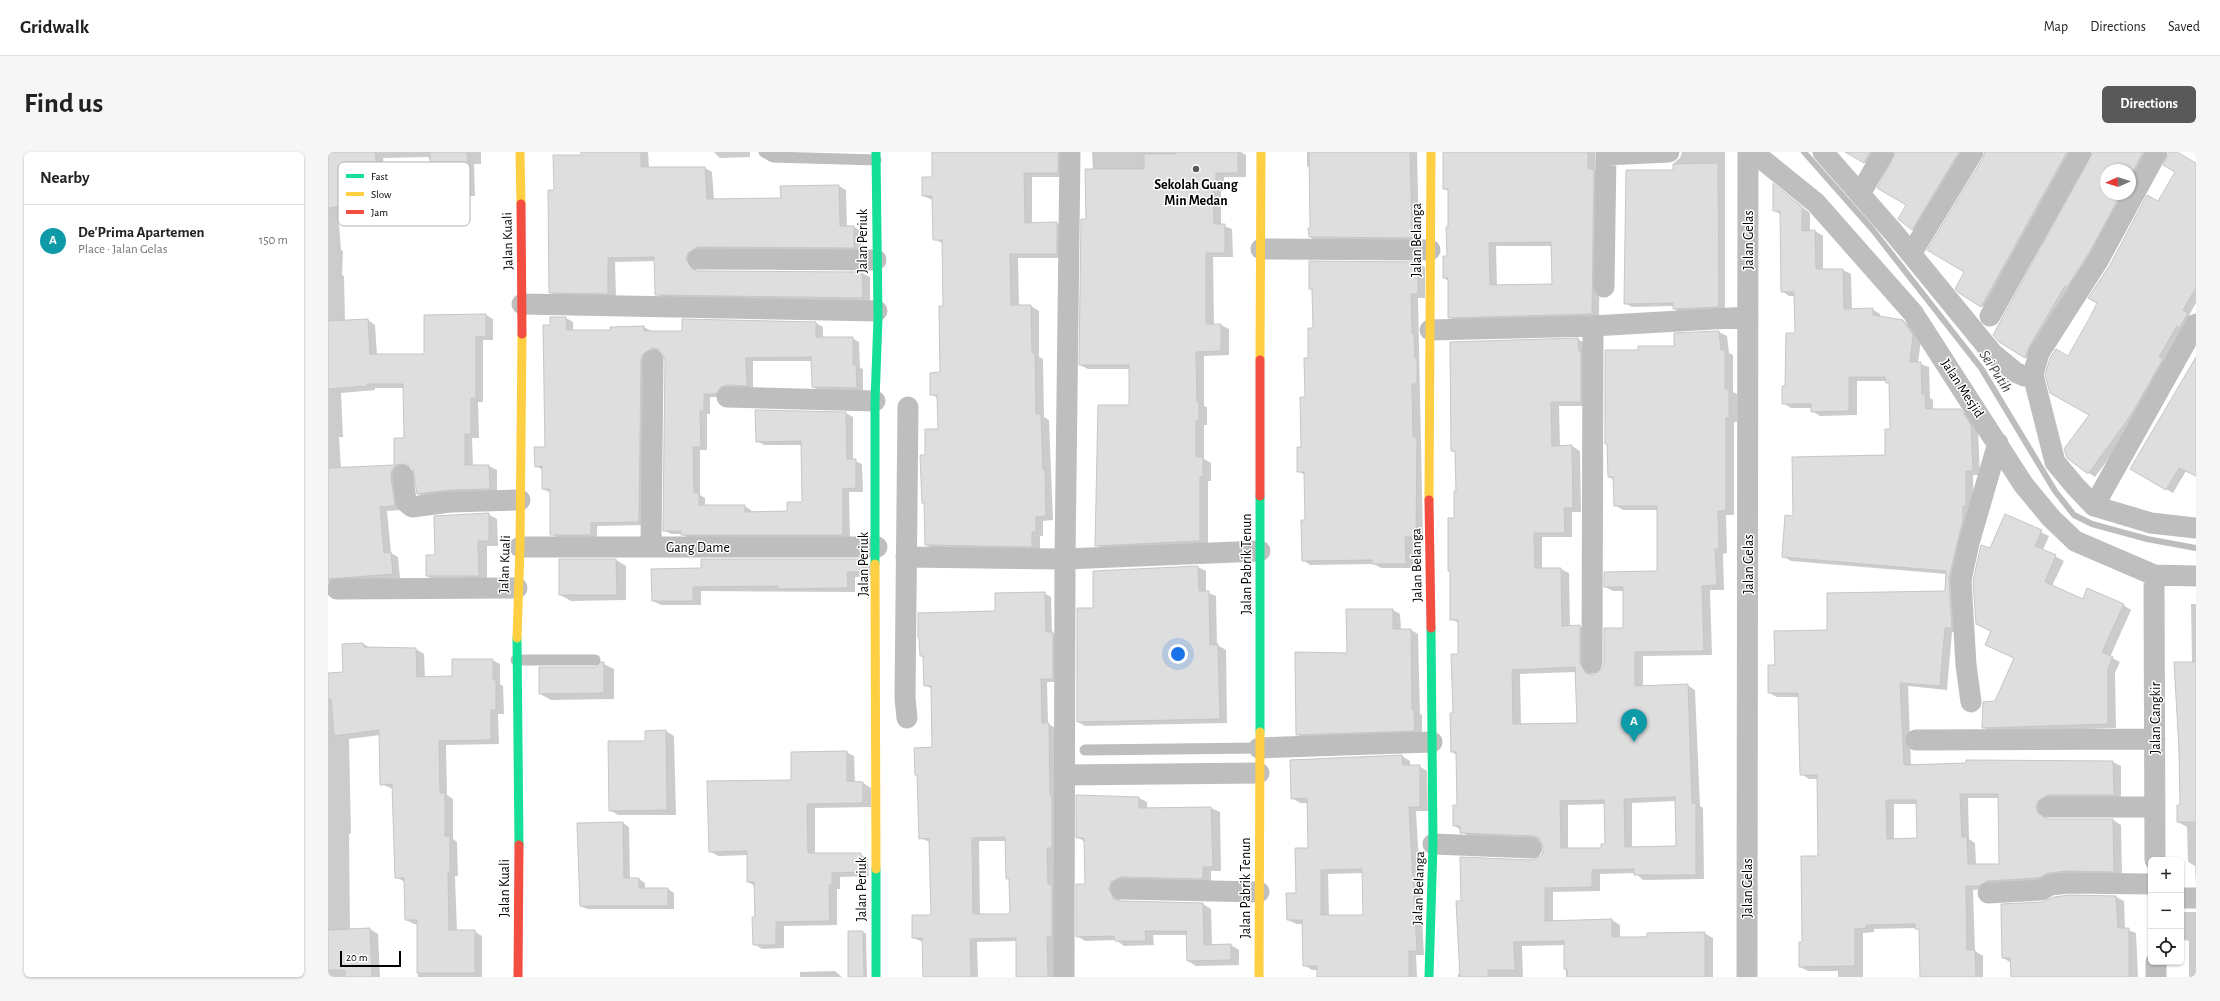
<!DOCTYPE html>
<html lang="en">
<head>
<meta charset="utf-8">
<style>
	body { margin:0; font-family:"Alegreya Sans",sans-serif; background:#f6f6f6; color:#222 }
	.controls { position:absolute; right:12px; bottom:12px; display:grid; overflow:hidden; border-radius:6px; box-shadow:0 1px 3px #0004 }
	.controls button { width:36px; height:36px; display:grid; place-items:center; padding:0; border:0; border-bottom:1px solid #e0e0e0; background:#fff; color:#222; font:20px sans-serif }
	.compass { position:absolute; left:1772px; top:12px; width:36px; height:36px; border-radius:50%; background:#fff; box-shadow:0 1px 3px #0004; rotate:267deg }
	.scale { position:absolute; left:12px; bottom:10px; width:61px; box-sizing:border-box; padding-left:4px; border:2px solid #000; border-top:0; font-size:11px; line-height:14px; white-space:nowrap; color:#000; -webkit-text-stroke:3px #fff; paint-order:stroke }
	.you { position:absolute; left:850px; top:502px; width:14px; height:14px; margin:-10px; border:3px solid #fff; border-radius:50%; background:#1a73e8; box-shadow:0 0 0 6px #1a73e833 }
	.badge { display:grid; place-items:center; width:26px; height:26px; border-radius:50%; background:#595959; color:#fff; font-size:13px; font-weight:700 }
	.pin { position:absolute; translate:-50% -33px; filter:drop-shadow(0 1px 2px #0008) }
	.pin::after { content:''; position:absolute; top:21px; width:14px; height:12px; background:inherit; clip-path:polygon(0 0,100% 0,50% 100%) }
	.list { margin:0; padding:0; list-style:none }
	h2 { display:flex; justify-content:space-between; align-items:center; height:52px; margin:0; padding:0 16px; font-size:17px }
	h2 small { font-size:13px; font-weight:400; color:#767676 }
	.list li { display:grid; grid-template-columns:26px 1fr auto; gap:12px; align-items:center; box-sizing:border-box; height:72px; padding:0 16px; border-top:1px solid #e0e0e0 }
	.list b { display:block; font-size:15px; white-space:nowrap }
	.list p { margin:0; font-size:13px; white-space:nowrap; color:#767676 }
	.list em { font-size:13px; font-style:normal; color:#767676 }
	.icon { flex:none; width:22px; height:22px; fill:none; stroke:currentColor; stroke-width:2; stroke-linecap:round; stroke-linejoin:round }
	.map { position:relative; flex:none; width:1868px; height:825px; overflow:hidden; border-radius:6px }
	header { display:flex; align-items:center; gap:24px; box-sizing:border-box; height:56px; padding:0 20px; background:#fff; border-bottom:1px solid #e0e0e0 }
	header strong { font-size:19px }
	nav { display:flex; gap:22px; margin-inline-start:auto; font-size:14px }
	.intro { display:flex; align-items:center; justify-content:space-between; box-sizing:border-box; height:96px; padding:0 24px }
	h1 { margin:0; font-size:28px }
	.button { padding:10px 18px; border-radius:6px; background:#595959; color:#fff; font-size:14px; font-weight:700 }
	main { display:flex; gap:24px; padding:0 24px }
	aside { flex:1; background:#fff; border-radius:6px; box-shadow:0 1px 3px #0004 }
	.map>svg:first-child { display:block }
	.shadow { fill:#0003; fill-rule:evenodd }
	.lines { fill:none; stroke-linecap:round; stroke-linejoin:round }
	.stream { stroke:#bdbdbd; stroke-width:6 }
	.building { fill:#dedede; stroke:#c6c6c6; fill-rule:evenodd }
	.lane { stroke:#bebebe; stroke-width:11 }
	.street { stroke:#bebebe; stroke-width:21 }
	.fast { stroke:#16e098; stroke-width:9 }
	.slow { stroke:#ffcf43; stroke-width:9 }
	.jam { stroke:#f24e42; stroke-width:9 }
	.poi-dot { fill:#595959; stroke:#fff; stroke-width:1.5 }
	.labels { text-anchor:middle; stroke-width:3; stroke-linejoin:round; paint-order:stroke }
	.poi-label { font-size:14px; font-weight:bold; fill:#000; stroke:#fff }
	.street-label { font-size:14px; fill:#000; stroke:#fff }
	.water-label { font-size:15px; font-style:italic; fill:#424242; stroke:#fff }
	.key { fill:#fff; stroke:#b2b2b2; stroke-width:1 }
	.key-label { font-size:11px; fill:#000 }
</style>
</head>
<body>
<header>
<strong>Gridwalk</strong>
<nav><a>Map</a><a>Directions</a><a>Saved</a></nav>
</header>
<div class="intro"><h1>Find us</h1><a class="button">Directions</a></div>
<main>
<aside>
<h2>Nearby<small></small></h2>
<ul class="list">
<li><span class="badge" style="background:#0f9aa8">A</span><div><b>De'Prima Apartemen</b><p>Place · Jalan Gelas</p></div><em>150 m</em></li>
</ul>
</aside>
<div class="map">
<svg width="1868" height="825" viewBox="0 0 1868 825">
	<rect width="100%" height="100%" fill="#fff"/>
	<path class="shadow" d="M0,0H153V12H146L147,44L111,45L104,41L103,10L100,5L55,6L61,52L10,59L13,98L15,99L14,123L16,124L17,169L40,168L47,173L49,203H97L158,163L165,167V188H155V250H150L151,286H144L145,314H161L169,318V341L98,346L90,342L86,315L73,309V312L80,316L74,358L59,359L63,401L70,405L72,426L0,430ZM47,236H76L77,287L67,314L13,317L11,285H15L13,241L47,238Z
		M254,0H320L321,16H377L384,20L386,48L454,47L511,34L518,38L519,75H526L533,79V100L365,112L370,120L534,121L542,125V150L335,146L328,142L327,109L287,110L288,145L230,144L222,140L227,39L254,4Z
		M386,0H422V5L392,6Z
		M605,0H738L737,25H704V72L729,71L737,76L736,106H690L691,154H703L711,159V205L715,207L716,265L721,268L725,368L715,369V384H712V399L606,397L598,393L597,352L595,350L598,304L611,278L610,246L603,242L613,221L616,155V92L606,87L605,48L595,44L606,26Z
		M764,0H913L918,3V25H896V39H893V73L904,77L905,105H885L886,173H893L901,177V203L876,204V254L879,255V273H876V307L883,311V329H880V393L776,398L768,393L802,254V217H760L752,213L759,68L765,18Z
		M979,0H1089L1091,82L1093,83V89H989L982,85L983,77L982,16L979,14Z
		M1115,0H1267V19L1273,22L1271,166L1128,169L1121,165V129L1116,126L1120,105L1121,39L1116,37ZM1168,94H1224L1225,133L1169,134Z
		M1354,0H1397V158L1353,161L1346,157V154L1304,155L1297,151L1346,19V11L1352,6Z
		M1524,0H1553L1543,14L1523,2Z
		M1569,0H1640L1591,81L1584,77Z
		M1656,0H1748L1661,158L1631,140L1637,120Z
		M1766,0H1824L1802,41V18H1778V42H1802L1704,209L1672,190Z
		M1842,0H1847L1868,12V151L1861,163L1866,165L1810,267L1767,325L1761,321L1762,263L1740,206L1848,20Z
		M1446,33L1482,61V80L1487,79L1495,84V118H1515L1523,122L1524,158L1544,157L1552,162V165L1575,169L1583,174L1593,188L1590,211L1601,215L1602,246L1605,248V258H1632L1640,263L1650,278L1652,323H1645L1646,358L1631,480H1624L1619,538L1580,534L1583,613L1785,610L1793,614V647L1716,660L1719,668H1785L1793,673L1794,724L1645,738L1647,799L1655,804V825H1593L1592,779L1588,776L1546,777V780L1535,781V825H1510V819H1480L1472,815L1491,705L1490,627H1481L1473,622L1472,545H1449L1441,541L1448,514L1500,479L1618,440L1619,422L1463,409L1455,404L1466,365L1558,304L1563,278L1562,232L1559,229H1529V263L1492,264L1484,259V256H1463L1455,251L1468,182L1467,144H1461L1454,139L1453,63L1446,58ZM1640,646H1671L1672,713H1648L1647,691L1641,687ZM1566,652H1589L1590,687L1566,688Z
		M1090,111L1097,115V146H1090L1095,389H1085V416H1053L1046,412L982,413L975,408L978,369L977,323L970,319L974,296L981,207L986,177L985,138L982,136Z
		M223,166H238L245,170V179H283L316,175L323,179L355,180L488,171L495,175V186H524L531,190L532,216L535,217V240L492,239L485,235V209H425V237L395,245H382V262H379V298H372V343L377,346V354H416L423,358V360H460L475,351L474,293H436L429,289L518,261L525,265V308L534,312L535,340H521L522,386H361L353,382H343L336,378L338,208L333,199L326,201L318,373L269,374V386H230L223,382V341L215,337V318L208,314L218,296Z
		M1391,180L1399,184L1401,201L1405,203V240L1409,242V270H1406V363H1398L1399,401L1395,402L1396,438H1382L1384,503L1315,504V535L1359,533L1367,538L1372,654L1375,656L1376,727L1315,728L1307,721L1272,722V739L1225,740V769L1284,768L1292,773V786L1376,781L1385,786V825H1238L1237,793L1194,794L1195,825H1130V822H1133L1134,750L1215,703L1217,696L1213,688L1141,685L1126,673L1130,654L1129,603L1124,600L1131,503V471L1123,467V420L1121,418L1129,340L1128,301L1124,299L1250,187L1258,192L1261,254H1231L1232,295L1244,294L1252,299L1253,360H1244V385H1214V417H1233L1241,421L1242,475L1252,474L1260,479V517L1264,524L1275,518L1296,477V439H1285L1277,435L1330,420V358H1295L1287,353L1286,328L1281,325L1280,293L1278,292L1311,199L1347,195ZM1248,520L1250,572L1193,573L1192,522ZM1348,649L1349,695L1304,696V651ZM1277,652L1278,693L1274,697H1240V653Z
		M1868,214V323L1858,319L1845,341L1804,317Z
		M160,362L169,367L170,394H159V429H108L99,424L108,404Z
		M1677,363L1721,384L1715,398L1736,409L1724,434L1755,448L1795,453L1803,458L1782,505L1792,510L1787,521L1788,576L1662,580L1655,575L1687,506L1664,480L1649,472L1662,398Z
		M288,408L298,414V448L243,449L232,443Z
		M534,408L543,413V424L527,425V440L373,439V453H333L325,449L374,417Z
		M870,415L878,419V440L888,444L889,493L898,498L899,571L757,574L750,570L766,457V420Z
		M716,441L723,445L724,481L731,485V530H719L720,572L728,576L731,700H726V825H690L689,789L649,790L650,825H595V790L585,786L604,764L602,690L592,686L605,596L604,537L597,533L596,506L593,503L668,460ZM651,689H678L679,726L682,728V763H652Z
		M1863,452H1868V734L1867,714L1860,710L1859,675L1850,670L1853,654L1847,511H1864Z
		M1065,458L1072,462L1073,478H1083L1090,482L1092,562L1094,563V582L976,587L969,582L1020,502Z
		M35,492L43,496L88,497L96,502L97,526L125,525L164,508L172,512V532L175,534L176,562H170L171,592L118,593L119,643L125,647V687L129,690L130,724H127L129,779H146L154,784V825H90V772H86L78,768L77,730L68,725L65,637L53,632L52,583L21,587L23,681L21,682L22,778L42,777L50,782L52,825H0V522L16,521Z
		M276,512L286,517V547L223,548L212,542Z
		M338,579L346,584L348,663H290L282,658Z
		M518,600L526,604L527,631H535L543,636V655L487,656V702H532L540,707L541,724L512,725V737H509V773L456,774V796L434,797L426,792L427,734L420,730V703L390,704L382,699L464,629Z
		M1074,604L1082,609V614H1091L1099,619L1100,659H1088L1096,803H1088L1089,825H990V818H984L976,813L975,772H968L960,768L981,697L980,651H972L964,646L963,609ZM1035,721L1036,764H1001L1000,722Z
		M811,646L819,650V657L883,656L892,660L893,719H883V731L789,742L793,750L875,752L883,757L884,794L903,793L911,798V813L868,814L860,809L859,783H825L826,793L796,794L788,788L757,789L749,784L758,733L757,690L749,685Z
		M295,671L301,675L302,727H311L317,731V737H340L346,741V757H259L252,754L250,672Z
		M1788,745L1796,749L1797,777L1808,781L1810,825H1684L1682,810L1675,806Z
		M1853,760H1868V825H1861V789L1853,787Z
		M521,780L538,781L539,825H521Z
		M507,819L514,825H472V820Z"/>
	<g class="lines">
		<path class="stream" d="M1476,0L1544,77L1653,216L1727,339L1746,363L1764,372L1819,387L1868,396"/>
	</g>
	<path class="building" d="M0,0H47L54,48L0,56Z
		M102,0H139L140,41H103Z
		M253,0H313V15H377L379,47L453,46L452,34L511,33L512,74H526V96L370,95L360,101L358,107L364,117L370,119L534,120L535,146L327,143L326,105L280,106V142L221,141L220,38H226L225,3H253Z
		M604,0H730V21H696L697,71L729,70V102H682L683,153H703L704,201H707L708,262H713L715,318H717L718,364L708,365V380H704V395L597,393L596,351H594L592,303H597V277H610L609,243H602V221L612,220L611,154H615L614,88H605L604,44H594V25H604Z
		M848,0H910V21H888V35H885L886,72H897V101H878V172H893V199L868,200L869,250H871V269H868V305H875V325H872V389L767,394L770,253H801V213H751L753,67H758L757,17H816V2H848Z
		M981,0H1082L1084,78H1086V86L981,85L980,76H982Z
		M1115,0H1260V17H1266L1264,162L1120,166V126H1115V104H1119L1118,75H1120V37H1115ZM1223,90L1224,132L1162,133L1161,91Z
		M1517,0H1542L1536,11Z
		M1568,0H1631L1584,78L1570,67L1578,53L1549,36Z
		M1657,0H1739L1653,155L1631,141L1627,137L1636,120L1599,98L1655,6Z
		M1765,0H1815L1802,25V18H1778V42H1793L1761,101L1739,135L1737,134L1701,195L1697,206L1671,190L1665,183Z
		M1841,0H1849L1868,11V136L1855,158L1860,161L1851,176L1849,174L1831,205L1835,207L1803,263L1760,322L1739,306L1736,297L1761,263L1722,241L1717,223L1722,206L1728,197L1740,204L1761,167L1769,151L1760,146L1782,113L1819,43L1830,49L1847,20L1835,13Z
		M1390,11L1391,155L1345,157V151L1296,152L1298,18H1345V12Z
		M1445,31L1474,55V79L1487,78L1488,117H1515L1516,157L1545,156V163L1575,168L1585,183L1582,210H1593L1594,242H1597L1598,257H1633L1643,273L1645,319H1638V354H1635V368L1621,426L1624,476H1617L1612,534L1572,531L1576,613L1638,611V608L1785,609L1786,643H1720L1710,649L1708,655L1710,661L1720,667H1785L1786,720L1739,719L1720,721L1710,726L1659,729L1651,734H1638L1639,798H1647L1648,825H1592L1591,777H1587V772L1538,773V776L1527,777V814L1471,815V790H1474L1473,704H1490L1489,623H1472L1470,541H1440V513H1447L1446,479L1499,478V441L1617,439L1618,419L1454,405L1457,363L1465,364L1464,305L1557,303V277H1562L1561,231H1558L1557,225H1521V259L1483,260V252H1454V234H1457L1458,181H1467L1466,140H1453L1452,59H1445ZM1632,642H1670L1671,712H1640L1639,685H1634ZM1558,648H1588L1589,686L1559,687Z
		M981,109L1090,110V142H1083L1084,182H1086L1087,206H1089V232H1084L1085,285H1089L1088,385H1077L1078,412H1044V408L974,409L973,368H977L976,320H969V295H973L972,245H977L976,206H980V176H985L984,137H981Z
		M158,162V184L148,185V246H143V282H137V313H161L162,337L122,338L89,342L85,316L79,312L68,313L64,318L63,324L67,354L52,355L56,401L63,400L65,422L0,427V316L66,313V286H76L75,232H39L40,234L0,237V169L40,167L42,202H96V163Z
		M222,165H238L239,178H282V175L316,174V179H354V167L488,170V185H525V213H528L529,236L484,235L483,205L418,206L419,234L399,233L393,235L388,242H376V259H372L373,295H365L366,341H371V353H417V360L459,359V350H474L473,289L428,290L427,258L518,260L519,307H528V336L515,337V383H353V379H335L337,208L331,198L325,196L315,202L313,208L311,370L263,371V383H222V337H214V314L207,315L206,295H217L215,173H222Z
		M1391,179L1393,198H1397V237H1401V266H1398V359H1390L1391,397H1387L1389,433L1374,434L1376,499L1307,500V534L1360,532L1364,651H1368V723H1306V717L1264,718V735L1217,736V769L1284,767V785H1319V781L1377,780V825H1239V817H1236V789L1186,790L1187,818H1160V825H1132L1128,749H1133L1132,705L1204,708L1214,703L1216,696L1211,686L1205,684L1132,681V674H1125V653H1129L1128,600H1123L1122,561H1125L1123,502H1130V468H1122V419H1120V366H1126V339H1128L1127,299H1123L1122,190L1250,186L1251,199H1253V250H1223L1224,294L1244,293L1245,356H1236L1237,381H1206L1207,416H1233L1234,474L1252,473V511L1258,521L1264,523L1274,517L1276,511V476H1295V435H1276V420L1329,419V354H1286L1285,325H1280L1279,292H1277V198H1310V194H1346V181ZM1247,515L1249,571L1185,572L1184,518ZM1347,645L1348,694L1297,695L1296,647ZM1276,648L1277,692H1273V696H1233L1232,649Z
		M1868,205V324L1851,316L1838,338L1802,317Z
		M161,361V389H150L151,424H98V403H107L106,364Z
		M1677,362L1714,378L1707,394L1728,403L1717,430L1755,447L1759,436L1796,452L1774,500L1785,505L1780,516V572L1654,576L1655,550L1667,549L1686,506L1657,493L1663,479L1648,472L1645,429L1653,393L1662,396Z
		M231,407H288L289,443H231Z
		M373,407H535V420H519L520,436L450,437V434L365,435V449H324L323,417L373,416Z
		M870,414L871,439H881L882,493L890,492L892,567L749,570V456H765V419Z
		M717,440L718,480H725V527H713L714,571H721L722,643H724V696H719L720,732H724V785H719L720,825H688V786L642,787L643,825H595L594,786H584V763H603L601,686L591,687L589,623H587L586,596L604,595L603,534H596L595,504H592L591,486H590V461L667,459V441ZM677,685L678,727H681L682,760L681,762H645L644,686Z
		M1018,457H1065V477H1083L1084,558H1086L1087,579L968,583L967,500L1019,501Z
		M35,491L36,495L88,496L89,525L124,524V507H165V528H168V558H163V588L111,589L112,641H117V684H122V720H120L121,778H147V821H89V768H77L76,726H67L64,632L52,633L51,578L6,584L3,547H0V521L15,520L14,492Z
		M273,510H276V541L211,542V515H267Z
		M1846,510H1868V670H1849V653H1852L1851,597Z
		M338,578L339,658L281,659L280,589H317V579Z
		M519,599V629L535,630V651L479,652L480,701H533V720L504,721V733H501L502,769L448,770V793H425L424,765H427L426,730H419V699L381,700L379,629L463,628V600Z
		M1074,603L1075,613H1092V655H1081L1089,799H1081V825H989V814H975L974,768H959L958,741H968L967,696H980L979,646L963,647L962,608ZM1034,717L1035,763H993V718Z
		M748,643L811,645V656L883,655L885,715H875V727L793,725L783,730L781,737L786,747L793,749L875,751L876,793L903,792V808L859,809L858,779H817L818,789H787L786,784L748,785V732H757L756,686H748Z
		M295,670L296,726H311V736H340V754H252L249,671Z
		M1741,743L1788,744L1790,776H1801V825H1683L1682,806H1674L1673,752L1715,750L1726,745Z
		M42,776L44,825H17V818H0V778Z
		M520,779H535L536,825H520Z"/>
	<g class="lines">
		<path class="lane" d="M436,0L445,5L548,8
			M188,508H267
			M757,598L931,596"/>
		<path class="street" d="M1425,0L1488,51L1585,161L1695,332L1723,366L1747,389L1826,423L1868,424
			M1495,0L1566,81L1665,202L1687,220L1696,224L1705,223
			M1829,0L1771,107L1711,201L1705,223L1727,310L1747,334L1766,354L1823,371L1868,376
			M1278,3L1341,0
			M1532,42L1556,0
			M933,97L1102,98
			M1583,102L1645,0
			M370,107L548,108
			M1276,135L1278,0
			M194,152L549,159
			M1662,164L1753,0
			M1102,178L1265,174L1420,165
			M399,245L547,249
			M75,323L78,350L84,355L122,350L192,348
			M1766,354L1868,172
			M192,395H549
			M323,395L325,208
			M578,405L737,407L932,399
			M1826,423L1827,708
			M9,437L189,436
			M1264,511L1265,174
			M1643,550L1638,513L1633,428L1641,391L1670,291
			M579,566L577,546L580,255
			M1588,588L1827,587
			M931,596L1104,590
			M736,623L931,621
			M1720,655H1827
			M1105,692L1204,696
			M793,737L931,740
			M1660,741L1714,738L1722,733L1740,731L1823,732
			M1853,746H1868
			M1828,810V825
			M736,825L737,407L742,0
			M1419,825L1420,0"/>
		<path class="fast" d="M547,412V249L550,166L548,0
			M189,486L191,693
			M932,580V344
			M548,717V825
			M1101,825L1105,692L1103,476"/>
		<path class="slow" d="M192,0L193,52
			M932,208L933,0
			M1101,348L1103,0
			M547,412L548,717
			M189,486L192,395L194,182
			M931,825L932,580"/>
		<path class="jam" d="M193,52L194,182
			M932,344V208
			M1101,348L1103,476
			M190,825L191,693"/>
	</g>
	<circle class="poi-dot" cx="868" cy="17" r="4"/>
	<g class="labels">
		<g class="poi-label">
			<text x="868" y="37">Sekolah Guang<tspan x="868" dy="16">Min Medan</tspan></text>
		</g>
		<g class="street-label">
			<text transform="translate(1088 88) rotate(-90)" y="5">Jalan Belanga</text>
			<text transform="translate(1420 88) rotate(-90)" y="5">Jalan Gelas</text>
			<text transform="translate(179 89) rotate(-91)" y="5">Jalan Kuali</text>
			<text transform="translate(534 89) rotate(-90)" y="5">Jalan Periuk</text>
			<text transform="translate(1635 236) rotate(57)" y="5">Jalan Mesjid</text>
			<text x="370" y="400">Gang Dame</text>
			<text transform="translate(176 412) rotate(-88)" y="5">Jalan Kuali</text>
			<text transform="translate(535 412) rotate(-90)" y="5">Jalan Periuk</text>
			<text transform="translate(918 412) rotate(-90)" y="5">Jalan Pabrik Tenun</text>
			<text transform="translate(1420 412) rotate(-90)" y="5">Jalan Gelas</text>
			<text transform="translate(1088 413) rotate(-91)" y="5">Jalan Belanga</text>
			<text transform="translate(1827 566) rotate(-90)" y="5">Jalan Cangkir</text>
			<text transform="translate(176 736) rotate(-90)" y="5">Jalan Kuali</text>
			<text transform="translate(917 736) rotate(-90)" y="5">Jalan Pabrik Tenun</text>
			<text transform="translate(1090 736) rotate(-88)" y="5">Jalan Belanga</text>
			<text transform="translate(1419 736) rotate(-90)" y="5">Jalan Gelas</text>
			<text transform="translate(533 737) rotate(-90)" y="5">Jalan Periuk</text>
		</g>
		<g class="water-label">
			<text transform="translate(1668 219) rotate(57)" y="5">Sei Putih</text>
		</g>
	</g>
	<rect x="10" y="10" width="132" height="64" rx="6" class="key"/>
	<rect x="18" y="22" width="18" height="4" fill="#16e098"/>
	<rect x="18" y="40" width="18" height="4" fill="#ffcf43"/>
	<rect x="18" y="58" width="18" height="4" fill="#f24e42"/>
	<g class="key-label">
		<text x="43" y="28">Fast</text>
		<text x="43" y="46">Slow</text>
		<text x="43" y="64">Jam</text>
	</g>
</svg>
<div class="controls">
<button>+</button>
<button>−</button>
<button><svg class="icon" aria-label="locate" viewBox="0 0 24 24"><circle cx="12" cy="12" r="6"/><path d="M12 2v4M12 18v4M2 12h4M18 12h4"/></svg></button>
</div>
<svg class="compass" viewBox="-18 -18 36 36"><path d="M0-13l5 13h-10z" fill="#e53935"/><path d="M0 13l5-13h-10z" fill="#767676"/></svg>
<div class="scale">20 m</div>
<div class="you"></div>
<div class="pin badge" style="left:1306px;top:590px;background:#0f9aa8">A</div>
</div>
</main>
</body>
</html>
